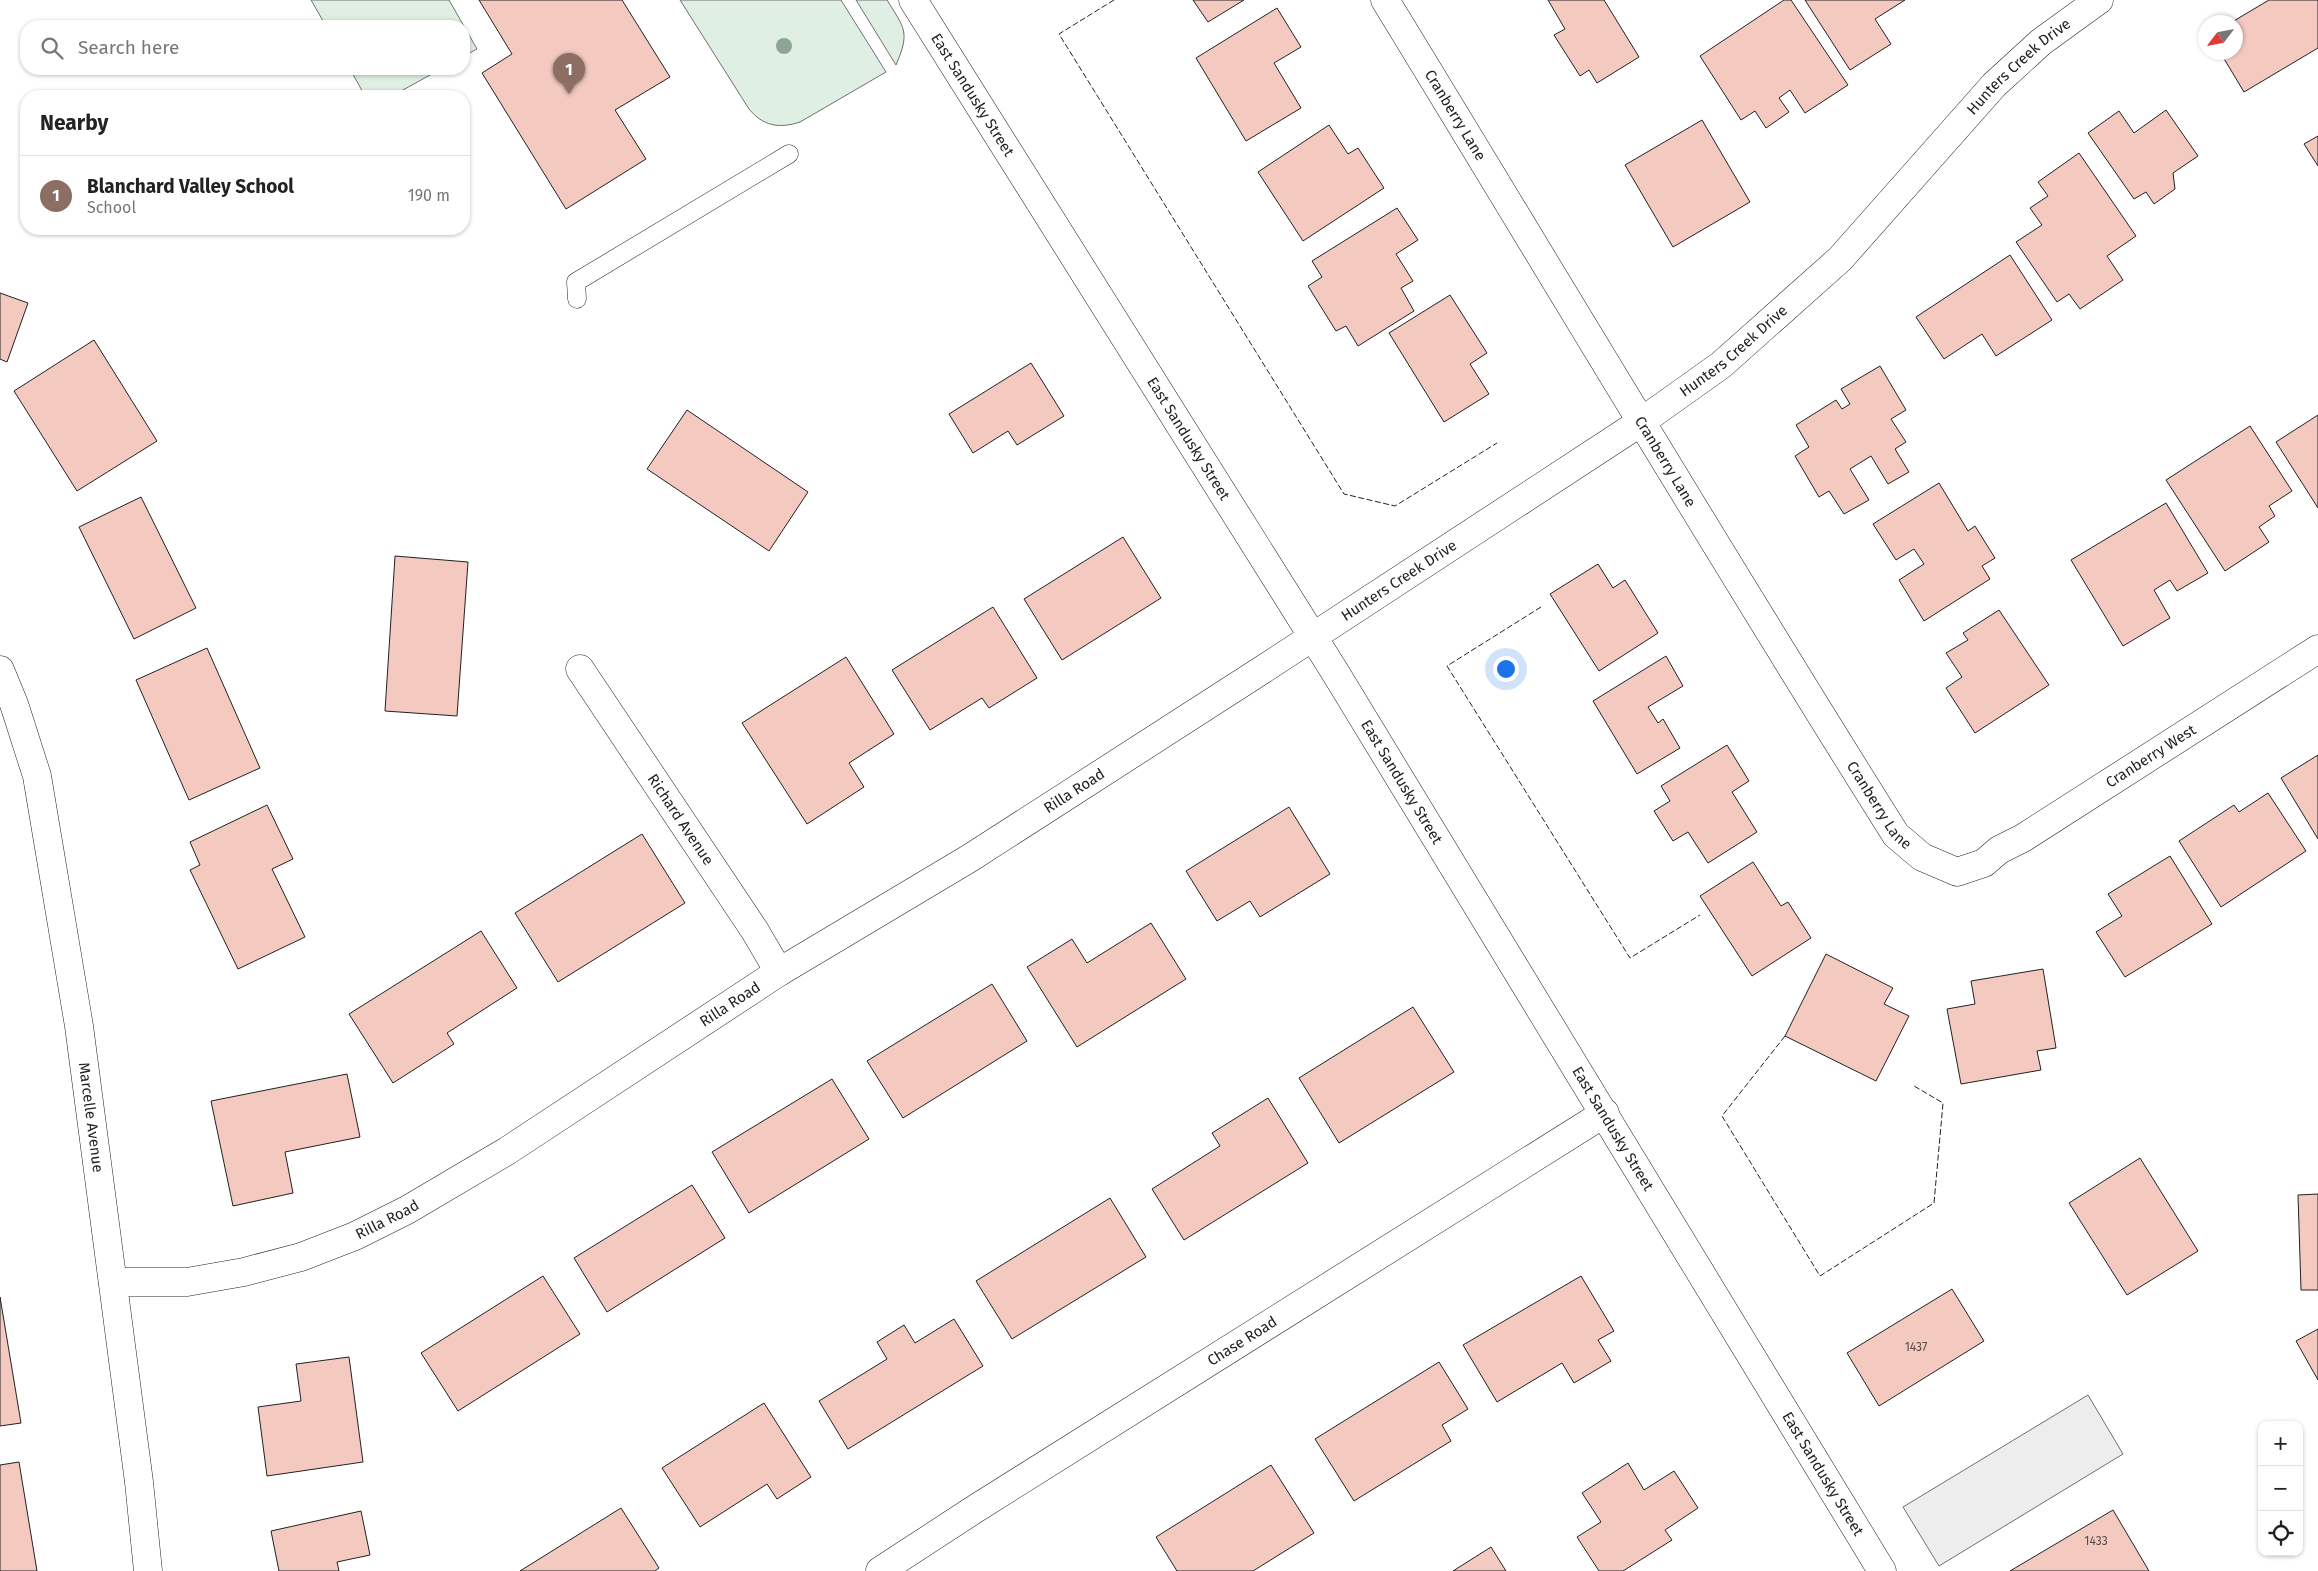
<!DOCTYPE html>
<html lang="en">
<head>
<meta charset="utf-8">
<style>
	body { margin:0; font-family:"Fira Sans",sans-serif; background:#f6f6f6; color:#222 }
	.controls { position:absolute; right:15px; bottom:15px; display:grid; overflow:hidden; border-radius:10px; box-shadow:0 1px 4px #0004 }
	.controls button { width:45px; height:45px; display:grid; place-items:center; padding:0; border:0; border-bottom:1px solid #e0e0e0; background:#fff; color:#222; font:25px sans-serif }
	.compass { position:absolute; left:2198px; top:15px; width:45px; height:45px; border-radius:50%; background:#fff; box-shadow:0 1px 4px #0004; rotate:238deg }
	.you { position:absolute; left:1505px; top:668px; width:18px; height:18px; margin:-12px; border:4px solid #fff; border-radius:50%; background:#1a73e8; box-shadow:0 0 0 8px #1a73e833 }
	.badge { display:grid; place-items:center; width:32px; height:32px; border-radius:50%; background:#d93025; color:#fff; font-size:16px; font-weight:700 }
	.pin { position:absolute; translate:-50% -41px; filter:drop-shadow(0 1px 2px #0008) }
	.pin::after { content:''; position:absolute; top:26px; width:18px; height:15px; background:inherit; clip-path:polygon(0 0,100% 0,50% 100%) }
	.list { margin:0; padding:0; list-style:none }
	h2 { display:flex; justify-content:space-between; align-items:center; height:65px; margin:0; padding:0 20px; font-size:21px }
	h2 small { font-size:16px; font-weight:400; color:#767676 }
	.list li { display:grid; grid-template-columns:32px 1fr auto; gap:15px; align-items:center; box-sizing:border-box; height:80px; padding:0 20px; border-top:1px solid #e0e0e0 }
	.list b { display:block; font-size:19px; white-space:nowrap }
	.list p { margin:0; font-size:16px; white-space:nowrap; color:#767676 }
	.list em { font-size:16px; font-style:normal; color:#767676 }
	.icon { flex:none; width:28px; height:28px; fill:none; stroke:currentColor; stroke-width:2; stroke-linecap:round; stroke-linejoin:round }
	.map { position:relative; flex:none; width:2318px; height:1571px; overflow:hidden }
	.search { position:absolute; background:#fff; box-shadow:0 1px 4px #0004; left:20px; top:20px; width:450px; height:55px; display:flex; align-items:center; gap:12px; box-sizing:border-box; padding:0 18px; border-radius:20px; color:#767676; font-size:19px }
	.panel { position:absolute; background:#fff; box-shadow:0 1px 4px #0004; left:20px; top:90px; width:450px; height:145px; border-radius:20px }
	.map>svg:first-child { display:block }
	.green { fill:#e0efe3; stroke:#6f6f6f }
	.parking { fill:#ededed; stroke:#6f6f6f }
	.building { fill:#f3c9c0; stroke:#222 }
	.lines { fill:none; stroke-linecap:round; stroke-linejoin:round }
	.lane-casing { stroke:#222; stroke-width:19 }
	.street-casing { stroke:#222; stroke-width:29 }
	.secondary-casing { stroke:#222; stroke-width:29 }
	.lane { stroke:#fff; stroke-width:18 }
	.street { stroke:#fff; stroke-width:28 }
	.secondary { stroke:#fff; stroke-width:28 }
	.fence { stroke:#222; stroke-width:1; stroke-dasharray:6 2.5; stroke-linecap:butt }
	.tree { fill:#8da692 }
	.labels { text-anchor:middle; stroke-width:4; stroke-linejoin:round; paint-order:stroke }
	.number-label { font-size:12px; fill:#564c4a }
	.street-label { font-size:15px; fill:#222; stroke:#fff }
</style>
</head>
<body>
<div class="map">
<svg width="2318" height="1571" viewBox="0 0 2318 1571">
	<rect width="100%" height="100%" fill="#fff"/>
	<path class="green" d="M311,0H449L477,49L464,56V26H326Z
		M680,0H841L886,72L800,122C779,129 763,126 749,109Z
		M856,0H887C905,29 910,32 896,65Z
		M350,69H441L392,96H365Z"/>
	<path class="parking" d="M2088,1395L2123,1454L1939,1566L1903,1507Z"/>
	<path class="building" d="M479,0H622L670,77L615,110L646,159L566,209L482,73L512,54Z
		M1193,0H1244L1208,22Z
		M1548,0H1604L1639,57L1597,83L1589,70L1580,76L1554,35L1565,29Z
		M1784,0H1791L1848,85L1805,113L1790,90L1779,98L1789,112L1766,128L1755,111L1741,120L1700,56Z
		M1805,0H1905L1875,19L1891,44L1850,70Z
		M2269,0H2318V48L2244,92L2220,52H2236V22H2232Z
		M1277,8L1301,47L1274,63L1301,108L1246,141L1196,58Z
		M2166,110L2198,156L2173,173L2175,189L2154,204L2146,192L2134,199L2088,133L2119,111L2134,133Z
		M1702,120L1750,202L1673,247L1625,165Z
		M1329,125L1348,154L1358,148L1384,188L1303,241L1258,172Z
		M2318,136V166L2304,144Z
		M2079,153L2136,236L2107,256L2123,280L2080,309L2069,294L2057,302L2016,242L2042,225L2030,208L2048,196L2038,182Z
		M1397,208L1418,240L1396,254L1413,281L1401,288L1414,311L1358,346L1346,326L1336,331L1308,286L1322,277L1312,261Z
		M2010,255L2052,320L1996,356L1982,334L1944,359L1916,317Z
		M0,293L28,303L7,362L0,359Z
		M1450,295L1487,353L1470,364L1489,394L1444,422L1389,333Z
		M94,340L157,441L77,491L14,391Z
		M1031,363L1064,416L1017,445L1008,431L973,453L949,414Z
		M1880,366L1906,410L1891,419L1906,442L1895,449L1909,472L1888,484L1871,456L1850,469L1869,500L1844,514L1829,491L1819,497L1795,456L1809,447L1796,425L1836,400L1842,409L1850,404L1841,389Z
		M687,410L808,492L769,551L647,469Z
		M2318,415V508L2276,442Z
		M2250,426L2292,491L2269,506L2275,516L2259,527L2269,542L2225,571L2166,480Z
		M1939,483L1968,531L1975,526L1995,558L1982,566L1990,579L1924,621L1899,580L1924,564L1914,549L1896,560L1873,524Z
		M141,497L196,608L134,639L79,527Z
		M2166,503L2208,573L2177,591L2170,580L2154,590L2170,618L2123,646L2071,560Z
		M1123,537L1161,598L1062,660L1024,599Z
		M395,556L468,562L457,716L385,711Z
		M1598,564L1613,588L1625,580L1658,633L1599,671L1550,594Z
		M993,607L1037,678L989,708L982,698L930,730L892,670Z
		M1999,610L2049,685L1975,733L1946,688L1962,677L1946,653L1968,640L1963,633Z
		M207,648L260,768L189,800L136,680Z
		M1666,656L1683,686L1648,707L1658,723L1663,719L1680,748L1637,774L1593,701Z
		M846,657L894,734L849,763L864,787L807,824L742,723Z
		M1727,745L1749,781L1732,792L1757,832L1708,863L1688,832L1673,841L1654,811L1670,801L1661,786Z
		M2318,755V839L2281,778Z
		M2268,793L2306,851L2221,907L2179,841L2234,805L2239,812Z
		M267,805L293,859L272,869L305,937L238,969L190,870L200,865L190,842Z
		M1289,807L1330,874L1260,917L1250,901L1217,921L1186,871Z
		M642,834L685,903L558,982L515,913Z
		M2170,856L2212,924L2125,977L2096,932L2122,916L2108,894Z
		M1753,862L1781,906L1788,902L1811,938L1752,976L1700,896Z
		M1151,923L1186,979L1077,1047L1027,967L1072,939L1087,963Z
		M481,931L517,988L447,1033L454,1044L393,1083L349,1014Z
		M1826,954L1893,988L1884,1004L1909,1016L1876,1081L1785,1036Z
		M2043,969L2056,1048L2037,1051L2041,1070L1961,1084L1947,1009L1975,1004L1971,981Z
		M992,984L1027,1041L903,1118L867,1061Z
		M1413,1007L1454,1072L1339,1143L1299,1078Z
		M347,1074L360,1137L285,1152L293,1193L233,1206L211,1101Z
		M832,1079L869,1139L749,1213L712,1152Z
		M1268,1098L1308,1163L1184,1240L1152,1189L1220,1146L1212,1133Z
		M2140,1158L2198,1251L2127,1295L2069,1203Z
		M692,1185L725,1238L607,1312L574,1258Z
		M2318,1194V1290H2301L2298,1195Z
		M1110,1198L1146,1257L1012,1339L976,1281Z
		M543,1276L580,1334L458,1411L421,1353Z
		M1581,1276L1614,1331L1598,1340L1611,1361L1574,1383L1562,1363L1497,1402L1463,1345Z
		M1952,1289L1984,1341L1879,1406L1847,1353Z
		M0,1297L21,1423L0,1426Z
		M954,1319L983,1366L848,1449L819,1401L887,1359L877,1342L904,1325L915,1343Z
		M2318,1329V1380L2296,1341Z
		M349,1357L363,1462L267,1476L258,1407L301,1401L296,1364Z
		M1439,1362L1468,1409L1442,1425L1451,1441L1354,1501L1315,1439Z
		M764,1403L811,1477L777,1499L767,1484L700,1527L662,1468Z
		M19,1462L37,1571H0V1465Z
		M1628,1463L1644,1490L1674,1471L1698,1508L1665,1530L1672,1540L1623,1571H1599L1577,1537L1601,1522L1582,1493Z
		M1271,1465L1314,1533L1253,1571H1177L1156,1537Z
		M621,1508L659,1568L655,1571H520Z
		M2113,1510L2149,1571H2010Z
		M361,1511L370,1555L337,1562L339,1571H279L271,1531Z
		M1491,1547L1506,1571H1453Z"/>
	<g class="lines">
		<defs>
			<path id="lane" d="M577,299L576,282L789,154"/>
			<g id="street">
				<path id="s1" d="M1385,0C1555,278 1722,559 1896,835L1922,857L1957,872L1984,863L1999,850L2023,838L2318,649"/>
				<path id="s2" d="M580,669L755,931L779,972"/>
				<path id="s3" d="M0,670L14,704L37,776L79,1026L139,1482L148,1571"/>
				<path id="s4" d="M113,1282H187L244,1272L301,1257L355,1236L407,1210L507,1151L779,972L970,858L1262,670L1641,422L1721,365L1840,259L1994,85L2041,42L2099,0"/>
				<path id="s5" d="M880,1571L975,1509L1605,1113"/>
			</g>
			<g id="secondary">
				<path id="s6" d="M913,0L1335,672L1882,1571"/>
			</g>
		</defs>
		<use href="#lane" class="lane-casing"/>
		<use href="#street" class="street-casing"/>
		<use href="#secondary" class="secondary-casing"/>
		<use href="#lane" class="lane"/>
		<use href="#street" class="street"/>
		<use href="#secondary" class="secondary"/>
		<path class="fence" d="M1114,0L1059,34L1344,494L1395,506L1497,443
			M1541,607L1447,666L1630,958L1700,915
			M1785,1036L1722,1116L1820,1276L1934,1203L1943,1103L1914,1086"/>
	</g>
	<circle class="tree" cx="784" cy="46" r="8"/>
	<g class="labels">
		<g class="number-label">
			<text x="1916" y="1351">1437</text>
			<text x="2096" y="1545">1433</text>
		</g>
		<g class="street-label">
			<text dy="5" stroke="none"><textPath href="#s4" startOffset="2292">Hunters Creek Drive</textPath></text>
			<text dy="5" stroke="none"><textPath href="#s6" startOffset="112">East Sandusky Street</textPath></text>
			<text dy="5" stroke="none"><textPath href="#s1" startOffset="135">Cranberry Lane</textPath></text>
			<text dy="5" stroke="none"><textPath href="#s4" startOffset="1888">Hunters Creek Drive</textPath></text>
			<text dy="5" stroke="none"><textPath href="#s6" startOffset="518">East Sandusky Street</textPath></text>
			<text dy="5" stroke="none"><textPath href="#s1" startOffset="540">Cranberry Lane</textPath></text>
			<text dy="5" stroke="none"><textPath href="#s4" startOffset="1482">Hunters Creek Drive</textPath></text>
			<text dy="5" stroke="none"><textPath href="#s1" startOffset="1278">Cranberry West</textPath></text>
			<text dy="5" stroke="none"><textPath href="#s6" startOffset="922">East Sandusky Street</textPath></text>
			<text dy="5" stroke="none"><textPath href="#s4" startOffset="1095">Rilla Road</textPath></text>
			<text dy="5" stroke="none"><textPath href="#s1" startOffset="945">Cranberry Lane</textPath></text>
			<text dy="5" stroke="none"><textPath href="#s2" startOffset="181">Richard Avenue</textPath></text>
			<text dy="5" stroke="none"><textPath href="#s4" startOffset="690">Rilla Road</textPath></text>
			<text dy="5" stroke="none"><textPath href="#s3" startOffset="458">Marcelle Avenue</textPath></text>
			<text dy="5" stroke="none"><textPath href="#s6" startOffset="1328">East Sandusky Street</textPath></text>
			<text dy="5" stroke="none"><textPath href="#s4" startOffset="285">Rilla Road</textPath></text>
			<text dy="5" stroke="none"><textPath href="#s5" startOffset="429">Chase Road</textPath></text>
			<text dy="5" stroke="none"><textPath href="#s6" startOffset="1732">East Sandusky Street</textPath></text>
		</g>
	</g>
</svg>
<div class="controls">
<button>+</button>
<button>−</button>
<button><svg class="icon" aria-label="locate" viewBox="0 0 24 24"><circle cx="12" cy="12" r="6"/><path d="M12 2v4M12 18v4M2 12h4M18 12h4"/></svg></button>
</div>
<svg class="compass" viewBox="-18 -18 36 36"><path d="M0-13l5 13h-10z" fill="#e53935"/><path d="M0 13l5-13h-10z" fill="#767676"/></svg>
<div class="you"></div>
<div class="pin badge" style="left:569px;top:94px;background:#8d6e63">1</div>
<div class="search"><svg class="icon" aria-label="search" viewBox="0 0 24 24"><circle cx="10" cy="10" r="6"/><path d="M15 15l6 6"/></svg>Search here</div>
<section class="panel">
<h2>Nearby<small></small></h2>
<ul class="list">
<li><span class="badge" style="background:#8d6e63">1</span><div><b>Blanchard Valley School</b><p>School</p></div><em>190 m</em></li>
</ul>
</section>
</div>
</body>
</html>
